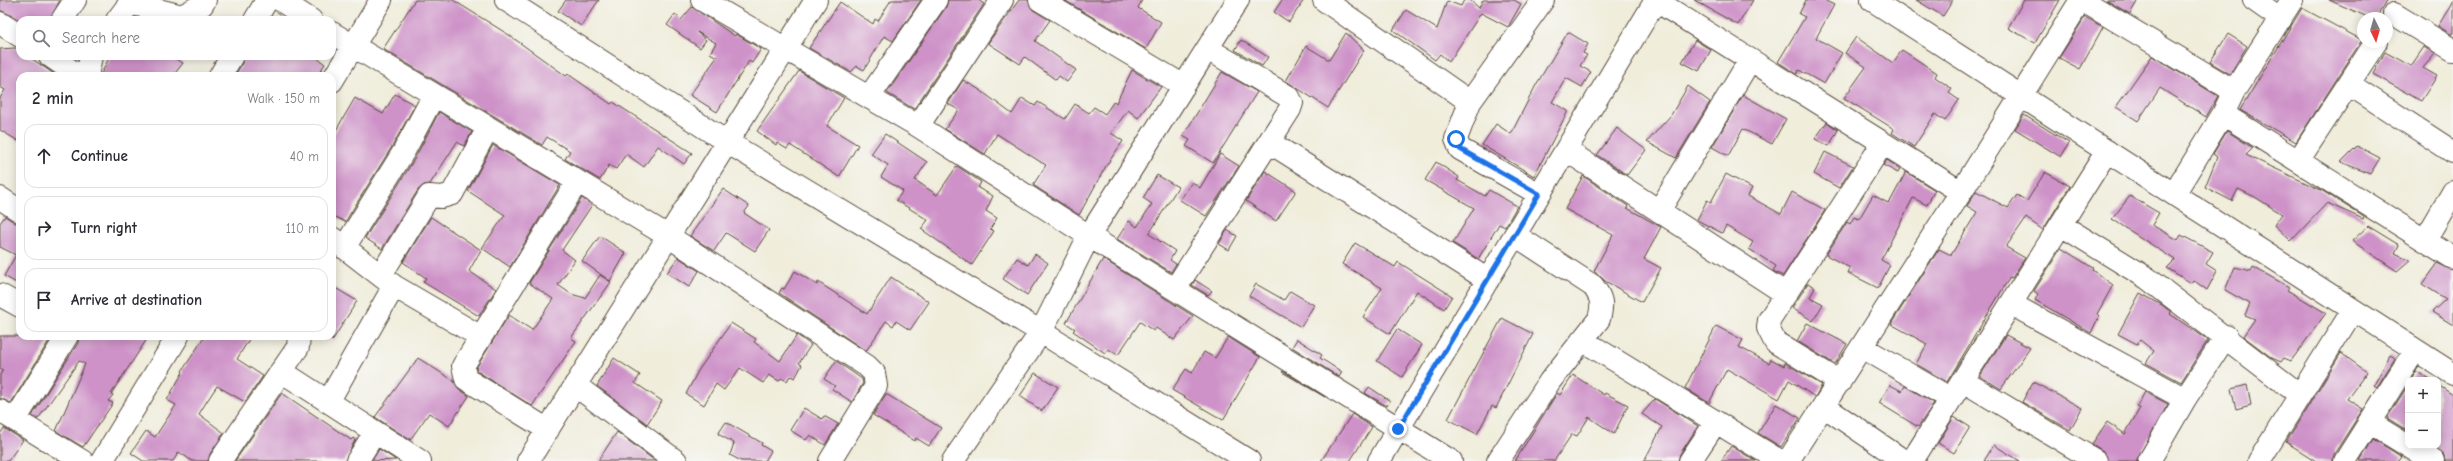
<!DOCTYPE html>
<html lang="en">
<head>
<meta charset="utf-8">
<style>
	body { margin:0; font-family:"Comic Neue",sans-serif; background:#f7f7f7; color:#2b2b33 }
	.controls { position:absolute; right:12px; bottom:12px; display:grid; overflow:hidden; border-radius:8px; box-shadow:0 2px 10px #0003 }
	.controls button { width:36px; height:36px; display:grid; place-items:center; padding:0; border:0; border-bottom:1px solid #e1e1e2; background:#fff; color:#2b2b33; font:20px sans-serif }
	.compass { position:absolute; left:2357px; top:12px; width:36px; height:36px; border-radius:50%; background:#fff; box-shadow:0 2px 10px #0003; rotate:175deg }
	.stop { position:absolute; width:12px; height:12px; margin:-9px; border:3px solid #1a73e8; border-radius:50%; background:#fff }
	.stop.end { background:#1a73e8; border-color:#fff; box-shadow:0 1px 4px #0008 }
	.list { margin:0; padding:0; list-style:none }
	h2 { display:flex; justify-content:space-between; align-items:center; height:52px; margin:0; padding:0 16px; font-size:17px }
	h2 small { font-size:13px; font-weight:400; color:#7c7c81 }
	.list li { display:grid; grid-template-columns:26px 1fr auto; gap:12px; align-items:center; box-sizing:border-box; height:64px; margin:0 8px 8px; padding:0 8px; border:1px solid #e1e1e2; border-radius:12px }
	.list b { display:block; font-size:15px; white-space:nowrap }
	.list em { font-size:13px; font-style:normal; color:#7c7c81 }
	.icon { flex:none; width:22px; height:22px; fill:none; stroke:currentColor; stroke-width:2; stroke-linecap:round; stroke-linejoin:round }
	.map { position:relative; flex:none; width:2453px; height:461px; overflow:hidden }
	.search { position:absolute; background:#fff; box-shadow:0 2px 10px #0003; left:16px; top:16px; width:320px; height:44px; display:flex; align-items:center; gap:10px; box-sizing:border-box; padding:0 14px; border-radius:12px; color:#7c7c81; font-size:15px }
	.panel { position:absolute; background:#fff; box-shadow:0 2px 10px #0003; left:16px; top:72px; width:320px; height:268px; border-radius:12px }
	.map>svg:first-child { display:block }
	.building { fill:#ce92c8 }
	.lines { fill:none; stroke-linecap:round; stroke-linejoin:round }
	.minor-casing { stroke:#56473a; stroke-width:24 }
	.minor { stroke:#fff; stroke-width:22 }
	.route { stroke:#1a73e8; stroke-width:5 }
</style>
</head>
<body>
<div class="map">
<svg width="2453" height="461" viewBox="0 0 2453 461">
	<rect width="100%" height="100%" fill="#f6f6f2"/>
	<filter id="ink" filterUnits="userSpaceOnUse"><feTurbulence type="fractalNoise" baseFrequency=".025" numOctaves="2"/><feDisplacementMap in="SourceGraphic" scale="8" xChannelSelector="R" yChannelSelector="G"/><feConvolveMatrix kernelMatrix="1 2 1 2 8 2 1 2 1" color-interpolation-filters="sRGB"/></filter>
	<filter id="wash" filterUnits="userSpaceOnUse"><feTurbulence type="fractalNoise" baseFrequency=".012" numOctaves="4" result="noise"/><feDisplacementMap in="SourceGraphic" scale="16" xChannelSelector="R" yChannelSelector="G"/><feGaussianBlur stdDeviation="0.9" result="paint"/><feColorMatrix in="noise" values="0 0 0 0 0 0 0 0 0 0 0 0 0 0 0 0 0 1.4 0 .05"/><feComposite in="paint" operator="in"/></filter>
	<g filter="url(#wash)">
		<rect width="100%" height="100%" fill="#f0eddb"/>
		<g id="blocks">
			<path class="building" d="M0,0H60L50,20H20L0,10Z
				M415,0H453L509,35L566,76L568,74L611,104L613,102L692,153L684,164L658,146L644,167L626,154L616,169L609,165L600,180L565,159L570,151L547,137L542,145L383,49Z
				M566,0H599L581,26L558,11Z
				M891,0H921L893,41L884,36L864,70L857,66L851,72L809,48L840,2L873,24L875,19L878,21Z
				M948,0H978L984,4L914,109L887,93L946,7Z
				M1019,0H1028L1033,10L1050,20L1035,41L1076,70L1067,82L1059,76L1056,80L1025,57L1020,64L988,43Z
				M1064,0H1142L1138,8L1161,22L1146,49Z
				M1282,0H1304L1289,22L1274,12Z
				M1464,0H1470L1479,8L1483,0H1514L1521,4L1508,27L1481,13L1449,62L1440,54L1435,60L1393,30L1406,10L1437,29L1447,1L1461,6Z
				M1694,0H1753L1738,25Z
				M1806,0H1824L1834,5L1816,38L1842,53L1824,84L1799,70L1797,74L1778,62L1805,17L1799,14Z
				M1916,0H1953L1943,16Z
				M2024,0H2060L2035,43L2008,28Z
				M2106,0H2138L2130,14Z
				M2329,0H2387L2376,18H2370Z
				M2453,2V33L2451,34L2438,26Z
				M692,7L735,36L736,34L761,49L752,63L749,61L717,112L690,95L717,57L710,53L716,43L697,32L706,40L700,48L667,25L675,14L681,20Z
				M2302,8L2362,40L2296,142L2240,110Z
				M2085,17L2103,27L2080,69L2059,58Z
				M1568,32L1588,44L1583,53L1587,55L1580,66L1591,72L1582,87L1566,78L1552,102L1568,111L1534,176L1482,145L1496,124L1511,134L1536,85Z
				M1346,33L1364,50L1328,108L1286,81L1306,46L1329,60Z
				M2228,34L2247,46L2230,74L2210,62Z
				M1856,37L1893,63L1902,50L1937,73L1935,77L1952,89L1949,93L1959,100L1945,121L1935,114L1914,147L1892,133L1894,129L1844,98L1866,67L1845,53Z
				M1241,40L1268,57L1262,66L1235,50Z
				M1695,40L1711,50L1699,71L1682,62Z
				M2424,47L2435,54L2423,68L2437,76L2421,101L2373,74L2385,52L2411,66Z
				M15,48L20,51V56H28L57,76H20V142L0,130V98L5,90L0,87V49Z
				M110,56H170L183,63L173,76H100Z
				M246,56H314L325,64L317,76H235Z
				M2152,56L2218,96L2206,117L2160,88L2138,121L2116,107Z
				M1132,70L1161,87L1138,118L1128,110L1111,133L1123,141L1106,166L1079,215L1033,185L1046,165L1039,161L997,134L985,154L945,129L959,110L948,104L963,80L980,90L1012,114L1022,98L1035,106L1038,102L1065,119L1075,104L1089,113L1094,107L1105,114L1114,101L1116,103Z
				M799,71L844,98L827,126L858,145L839,177L790,145L787,149L777,143L776,145L757,131Z
				M1222,72L1257,92L1213,163L1186,146L1190,140L1183,136Z
				M1688,86L1710,102L1676,158L1647,142L1671,115Z
				M395,94L415,105L393,145L345,222L332,215V137L355,98L383,114Z
				M1743,95L1786,119L1772,144L1743,129L1728,156L1712,147Z
				M439,112L472,132L464,146L457,142L430,184L424,185L418,190L382,249L365,238L415,158Z
				M2024,115L2069,143L2061,157L2015,129Z
				M1827,122L1838,130L1829,146L1815,139Z
				M1617,128L1646,150L1627,175L1597,155Z
				M2227,131L2253,148L2246,155L2321,190L2364,217L2363,219L2327,203L2291,241L2274,225L2282,214L2255,197L2238,189L2232,201L2205,187L2217,157L2213,154Z
				M885,134L927,162L915,180L937,195L957,166L981,182L978,188L993,196L986,211L997,218L990,229L994,231L972,265L921,229L928,220L896,200L903,191L881,177L888,165L871,154Z
				M493,145L560,185L510,267L482,248L505,215L468,191Z
				M2357,146L2380,158L2370,174L2341,162Z
				M1825,152L1853,166L1839,188L1814,174Z
				M1220,154L1239,166L1206,216L1180,200L1192,182L1200,188Z
				M1887,160L1900,169L1898,173L1883,165Z
				M1436,162L1459,177L1457,180L1485,196L1489,190L1517,206L1505,227L1499,224L1478,259L1453,243L1474,208L1425,180Z
				M1265,171L1296,191L1276,221L1246,201Z
				M1906,172L1935,190L1927,205L1913,198L1881,260L1890,265L1878,288L1848,273L1850,268L1826,255L1847,222L1850,224L1854,217L1859,219L1873,195L1888,203L1891,200Z
				M2045,172L2070,186L2043,230L2026,218L2006,247L2025,258L2012,278L2010,277L1947,382L1916,364L1927,344L1891,324L1939,249L1951,255L1977,212L1967,206L1976,191L2008,208L2017,195L2027,201Z
				M1726,174L1752,188L1748,196L1781,214L1792,192L1825,210L1783,276L1773,271L1776,266L1749,249L1753,242L1726,226L1722,233L1697,220L1707,200L1711,202Z
				M1157,175L1178,187L1149,234L1175,251L1170,260L1176,264L1171,272L1117,239L1129,221L1137,227L1152,204L1143,198Z
				M1583,176L1628,206L1627,208L1661,227L1644,259L1661,268L1642,302L1605,281L1594,271L1613,235L1565,209Z
				M723,189L749,206L744,213L769,230L755,251L726,233L714,251L690,236Z
				M2130,196L2159,213L2152,225L2178,240L2181,235L2213,252L2206,264L2217,271L2207,290L2193,280L2191,283L2167,268L2175,260L2112,219Z
				M582,198L592,205L562,250L575,260L558,285L571,294L585,298L600,275L611,282L571,338L576,341L532,406L477,371L476,368L509,315L532,330L553,299L529,283Z
				M5,216L20,226V285L4,276L16,255L0,247V223Z
				M431,217L481,250L469,271L496,289L479,316L423,282L426,278L403,262Z
				M2368,226L2399,245L2395,253L2410,260L2397,271L2352,241Z
				M1227,230L1237,236L1229,250L1219,244Z
				M600,236L626,253L610,281L582,261Z
				M1355,243L1395,267L1398,262L1452,296L1444,309L1417,291L1390,334L1363,317L1382,288L1342,264Z
				M2061,248L2093,268L2092,270L2113,285L2097,314L2099,316L2091,333L2035,300L2038,294L2034,291Z
				M1035,254L1048,263L1027,295L1003,279L1017,258L1028,265Z
				M678,257L699,271L689,287L667,273Z
				M1103,259L1193,316L1174,340L1156,328L1154,331L1140,322L1118,355L1108,349L1105,353L1073,331L1075,329L1066,323Z
				M2437,263L2453,270V325L2432,312L2446,299L2422,284Z
				M2235,267L2251,271L2253,267L2289,287L2287,290L2326,313L2291,361L2284,358L2281,362L2272,358L2243,336L2255,319L2245,315L2250,304L2225,290Z
				M795,271L817,285L818,282L867,314L891,277L929,302L910,330L896,321L893,326L886,321L866,351L779,293L782,288L784,289Z
				M1195,280L1212,291L1208,295L1192,285Z
				M1808,283L1815,288L1810,297L1823,304L1813,321L1792,308Z
				M1256,284L1284,300L1290,291L1314,305L1301,327L1249,296Z
				M332,286L357,301L332,341Z
				M2140,293L2162,305L2171,312L2170,314L2208,340L2181,382L2146,363L2154,351L2140,340L2137,344L2118,334Z
				M1502,318L1533,334L1496,408L1492,406L1477,434L1448,419Z
				M731,323L756,339L754,342L780,361L797,335L811,345L799,363L802,365L795,378L790,376L787,381L781,378L779,381L769,375L763,383L740,368L724,390L716,384L704,405L686,394L698,371Z
				M1807,323L1847,344L1835,364L1797,341Z
				M1716,326L1743,340L1739,347L1769,363L1771,359L1784,366L1785,363L1822,385L1815,397L1789,380L1779,399L1727,369L1709,403L1685,388Z
				M1397,329L1422,345L1402,377L1377,361Z
				M2006,335L2030,348L2001,389L1980,376Z
				M0,336H52L11,403L0,398V375L3,370L0,369Z
				M79,336H149L111,394L113,395L108,401L113,403L83,447L56,431L85,364L79,361L38,419L32,416L78,343Z
				M205,336H251L237,359L263,376L245,402L217,386L207,401L199,414L224,433L210,454L208,461H192L179,452L173,461H143L131,453L146,431L155,437L176,405L167,400L183,372L182,371Z
				M1228,337L1260,357L1223,420L1172,390L1186,369L1192,373L1204,352L1215,358Z
				M1297,339L1322,355L1320,358L1342,372L1339,377L1292,347Z
				M2341,353L2367,372L2347,399L2363,409L2334,454L2333,461H2316L2286,442Z
				M2390,355L2395,358L2377,387L2374,385Z
				M418,358L454,381L459,389L469,396L449,426L429,413L410,440L375,417Z
				M614,358L640,375L635,383L662,401L647,424L597,386Z
				M836,361L862,379L863,383L852,402L832,389L835,386L824,379Z
				M1283,371L1325,397L1282,372Z
				M2416,371L2430,380H2411Z
				M1035,373L1058,387L1042,411L1020,396Z
				M1573,375L1604,395L1605,393L1628,405L1614,434L1589,417L1577,436L1572,434L1554,461H1515L1557,393L1560,395Z
				M2033,382L2082,408L2070,430L2022,402Z
				M1890,385L1902,391L1905,386L1934,403L1918,427L1879,403Z
				M2247,385L2251,405L2236,409L2231,389Z
				M2408,385V431L2387,418Z
				M2438,385L2453,395V461H2445L2444,455L2432,446H2438Z
				M1369,387L1390,401L1387,406L1365,393Z
				M2145,392L2168,404L2136,461H2108L2103,451L2092,444L2107,422L2125,434L2140,408L2137,406Z
				M282,393L351,440L353,438L355,440L345,461H235Z
				M886,394L941,428L929,446L916,438L915,441L873,415Z
				M1655,399L1698,426L1680,454L1678,461H1644L1662,427L1642,414Z
				M1776,404L1800,418L1781,447L1758,433Z
				M804,408L822,419L824,416L838,424L825,445L810,435L806,440L790,430Z
				M1352,414L1372,427L1350,461H1321Z
				M1954,417L1970,427L1954,453L1938,443Z
				M726,422L762,443L761,445L771,451L765,461H741L730,455L734,443L718,434Z
				M4,428L23,440L8,461H0V434Z
				M617,432L655,461H598Z
				M2373,439L2402,457L2399,461H2360Z
				M1994,445L2020,461H1984Z
				M1731,446L1756,461H1721Z
				M379,449L396,460L372,461Z"/>
		</g>
	</g>
	<g filter="url(#ink)">
		<use href="#blocks" fill-opacity="0" stroke="#56473a" stroke-width="1"/>
		<g class="lines">
			<defs>
				<path id="minor" d="M280,0L311,20
					M506,0L727,142L1041,332L1249,461
					M702,0L918,126L1089,236L1451,461
					M1040,0L1184,86
					M1324,0L1470,102
					M1655,0L1961,192
					M1872,0L2453,374
					M2082,0L2234,91
					M2254,0L2281,19
					M2394,14L2453,50
					M62,20L75,0
					M117,20L130,3L182,16L202,5L205,0
					M255,20L267,0
					M0,23L20,36
					M332,33L668,236L867,366L874,373L876,386L830,461
					M50,56L79,76
					M87,76L91,56
					M220,76L232,56
					M332,81L381,0
					M2349,84L2453,152
					M869,97L936,0
					M2223,114L2453,258
					M918,126L1002,0
					M1269,142L1488,280
					M1566,150L1786,294
					M2298,161L2376,42
					M1539,194L1460,149L1456,139L1470,102L1543,0
					M2174,194L2223,114L2234,91L2292,0
					M0,198L20,211
					M1659,211L1750,60
					M2061,225L2147,278L2300,395
					M332,238L394,286L481,337
					M2425,240L2453,192
					M344,248L404,151L434,95
					M381,275L429,196L442,197L452,194L488,128
					M1175,289L1290,109L1292,103L1289,97L1208,49
					M0,295L20,306
					M2011,304L2185,399
					M1582,340L1780,461
					M1862,347L1951,399
					M281,371L420,461
					M1963,381L2096,461
					M1840,382L1775,342L1768,328L1769,320L1883,143
					M575,385L676,461
					M328,402L394,286
					M1825,407L1904,461
					M0,411L82,461
					M15,420L67,336
					M2369,422L2408,446
					M548,430L466,379L463,366L577,182
					M2408,446L2433,461
					M102,461L178,336
					M220,461L298,347L299,336
					M357,461L375,432
					M528,461L816,0
					M953,461L1041,332L1089,236L1238,0
					M1379,461L1656,0
					M1498,461L1550,381L1599,319C1603,304 1602,298 1593,286L1515,235
					M1690,461L1716,422
					M1788,461L1961,192L2081,0
					M1912,461L2107,151
					M2149,461L2185,399L2226,336
					M2259,461L2353,310
					M2345,461L2415,350"/>
			</defs>
			<use href="#minor" class="minor-casing"/>
			<use href="#minor" class="minor"/>
		</g>
	</g>
	<g class="lines" filter="url(#ink)">
		<path class="route" d="M1398,429L1539,194L1460,149L1456,139"/>
	</g>
</svg>
<div class="controls">
<button>+</button>
<button>−</button>
</div>
<svg class="compass" viewBox="-18 -18 36 36"><path d="M0-13l5 13h-10z" fill="#e53935"/><path d="M0 13l5-13h-10z" fill="#7c7c81"/></svg>
<div class="stop" style="left:1456px;top:139px"></div>
<div class="stop end" style="left:1398px;top:429px"></div>
<div class="search"><svg class="icon" aria-label="search" viewBox="0 0 24 24"><circle cx="10" cy="10" r="6"/><path d="M15 15l6 6"/></svg>Search here</div>
<section class="panel">
<h2>2 min<small>Walk · 150 m</small></h2>
<ul class="list">
<li><svg class="icon" aria-label="ahead" viewBox="0 0 24 24"><path d="M12 20V5M6 11l6-6 6 6"/></svg><div><b>Continue</b></div><em>40 m</em></li>
<li><svg class="icon" aria-label="right" viewBox="0 0 24 24"><path d="M7 20v-9h11M14 6l5 5-5 5"/></svg><div><b>Turn right</b></div><em>110 m</em></li>
<li><svg class="icon" aria-label="arrive" viewBox="0 0 24 24"><path d="M6 21V4h12l-3 4 3 4H6"/></svg><div><b>Arrive at destination</b></div></li>
</ul>
</section>
</div>
</body>
</html>
